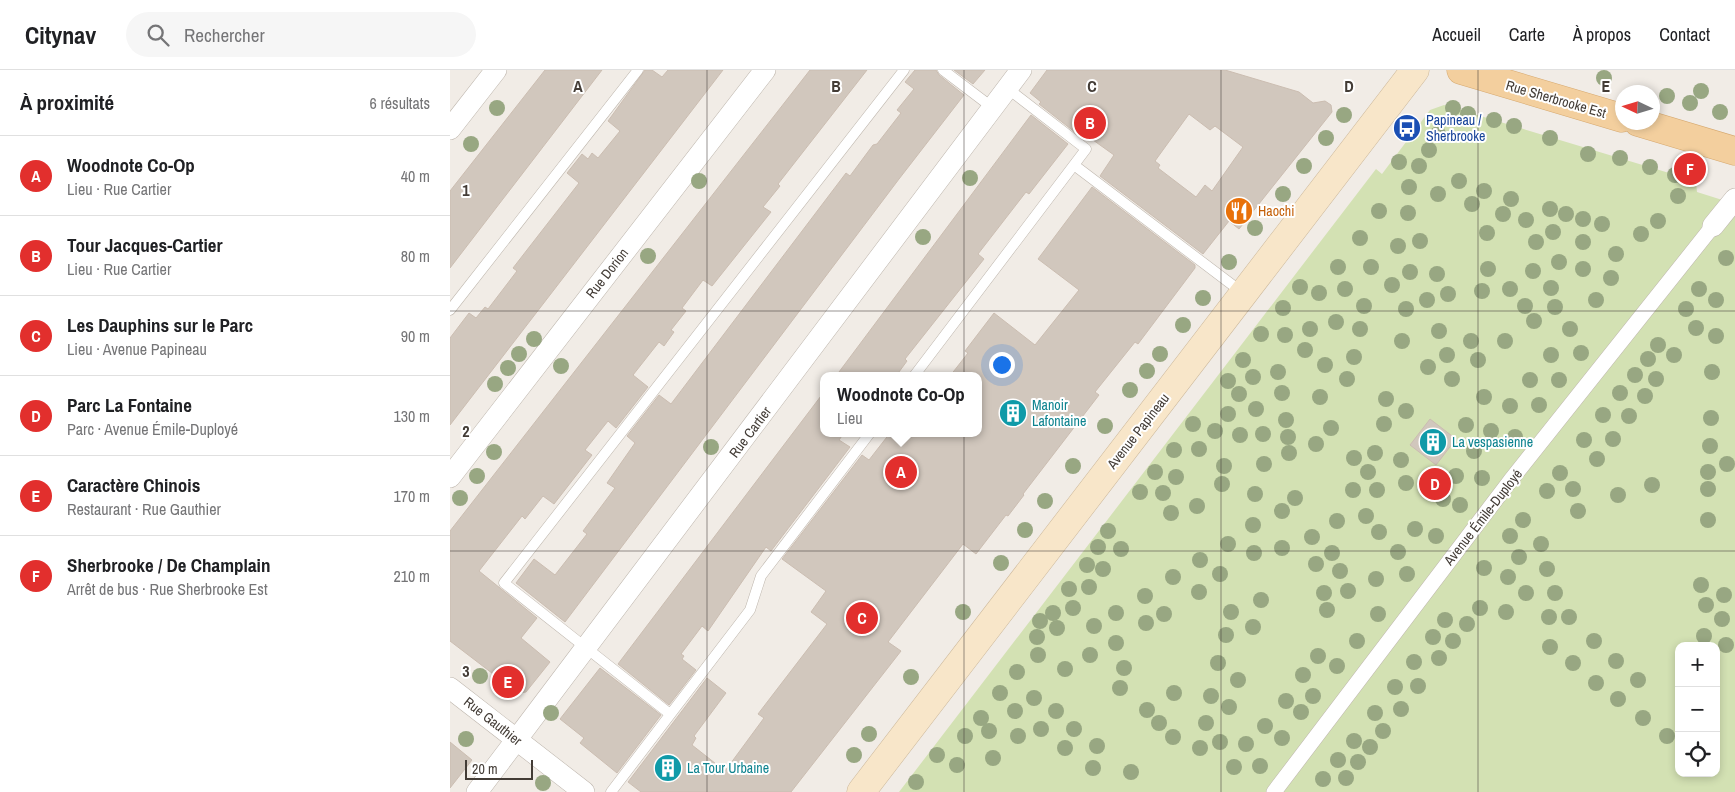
<!DOCTYPE html>
<html lang="fr">
<head>
<meta charset="utf-8">
<style>
	body { margin:0; font-family:"Archivo Narrow",sans-serif; background:#f6f6f6; color:#202124 }
	.controls { position:absolute; right:15px; bottom:15px; display:grid; overflow:hidden; border-radius:10px; box-shadow:0 2px 8px #0003 }
	.controls button { width:45px; height:45px; display:grid; place-items:center; padding:0; border:0; border-bottom:1px solid #e0e0e0; background:#fff; color:#202124; font:25px sans-serif }
	.compass { position:absolute; left:1165px; top:15px; width:45px; height:45px; border-radius:50%; background:#fff; box-shadow:0 2px 8px #0003; rotate:274deg }
	.scale { position:absolute; left:15px; bottom:12px; width:68px; box-sizing:border-box; padding-left:5px; border:2px solid #433c36; border-top:0; font-size:14px; line-height:18px; white-space:nowrap; color:#433c36; -webkit-text-stroke:4px #fff; paint-order:stroke }
	.you { position:absolute; left:551px; top:294px; width:18px; height:18px; margin:-12px; border:4px solid #fff; border-radius:50%; background:#1a73e8; box-shadow:0 0 0 8px #1a73e833 }
	.badge { display:grid; place-items:center; width:32px; height:32px; border-radius:50%; background:#e22f2d; color:#fff; font-size:16px; font-weight:700 }
	.pin { position:absolute; translate:-50% -50%; border:2px solid #fff; box-shadow:0 1px 5px #0006 }
	.popup { position:absolute; left:370px; top:302px; width:162px; height:65px; box-sizing:border-box; display:grid; place-content:center; border-radius:10px; background:#fff; filter:drop-shadow(0 1px 4px #0005); font-size:16px; white-space:nowrap; color:#757577 }
	.popup b { font-size:19px; color:#202124 }
	.popup::after { content:''; position:absolute; left:50%; top:100%; margin-left:-10px; border:10px solid transparent; border-top-color:#fff }
	.list { margin:0; padding:0; list-style:none }
	h2 { display:flex; justify-content:space-between; align-items:center; height:65px; margin:0; padding:0 20px; font-size:21px }
	h2 small { font-size:16px; font-weight:400; color:#757577 }
	.list li { display:grid; grid-template-columns:32px 1fr auto; gap:15px; align-items:center; box-sizing:border-box; height:80px; padding:0 20px; border-top:1px solid #e0e0e0 }
	.list b { display:block; font-size:19px; white-space:nowrap }
	.list p { margin:0; font-size:16px; white-space:nowrap; color:#757577 }
	.list em { font-size:16px; font-style:normal; color:#757577 }
	.icon { flex:none; width:28px; height:28px; fill:none; stroke:currentColor; stroke-width:2; stroke-linecap:round; stroke-linejoin:round }
	.map { position:relative; flex:none; width:1285px; height:722px; overflow:hidden }
	header { display:flex; align-items:center; gap:30px; box-sizing:border-box; height:70px; padding:0 25px; background:#fff; border-bottom:1px solid #e0e0e0 }
	header strong { font-size:24px }
	nav { display:flex; gap:28px; margin-inline-start:auto; font-size:18px }
	.search { width:350px; height:45px; background:#f6f6f6; display:flex; align-items:center; gap:12px; box-sizing:border-box; padding:0 18px; border-radius:28px; color:#757577; font-size:19px }
	main { display:flex }
	aside { flex:1; background:#fff }
	.map>svg:first-child { display:block }
	.green { fill:#d3e1b3; fill-rule:evenodd }
	.building { fill:#d1c7bd; stroke:#cbbdb1; fill-rule:evenodd }
	.lines { fill:none; stroke-linecap:round; stroke-linejoin:round }
	.service-casing { stroke:#beb6ad; stroke-width:11 }
	.pedestrian-casing { stroke:#beb6ad; stroke-width:16 }
	.minor-casing { stroke:#beb6ad; stroke-width:22 }
	.secondary-casing { stroke:#ccb89b; stroke-width:29 }
	.primary-casing { stroke:#d6a970; stroke-width:29 }
	.service { stroke:#fff; stroke-width:10 }
	.pedestrian { stroke:#fff; stroke-width:15 }
	.minor { stroke:#fff; stroke-width:21 }
	.secondary { stroke:#f8e6c9; stroke-width:28 }
	.primary { stroke:#f3cf9e; stroke-width:28 }
	.tree { fill:#98a782 }
	.grid { fill:none; stroke:#433c36; stroke-width:1; stroke-opacity:0.55 }
	.labels { text-anchor:middle; stroke-width:4; stroke-linejoin:round; paint-order:stroke }
	.street-label { font-size:14px; fill:#433c36; stroke:#fff }
	.transit-label { font-size:14px; fill:#164399; stroke:#fff; text-anchor:start }
	.food-label { font-size:14px; fill:#c56008; stroke:#fff; text-anchor:start }
	.culture-label { font-size:14px; fill:#0d838f; stroke:#fff; text-anchor:start }
	.grid-label { font-size:16px; text-anchor:middle; font-weight:bold; fill:#433c36; stroke:#fff; stroke-width:4; stroke-linejoin:round; paint-order:stroke }
</style>
</head>
<body>
<header>
<strong>Citynav</strong>
<div class="search"><svg class="icon" aria-label="search" viewBox="0 0 24 24"><circle cx="10" cy="10" r="6"/><path d="M15 15l6 6"/></svg>Rechercher</div>
<nav><a>Accueil</a><a>Carte</a><a>À propos</a><a>Contact</a></nav>
</header>
<main>
<aside>
<h2>À proximité<small>6 résultats</small></h2>
<ul class="list">
<li><span class="badge">A</span><div><b>Woodnote Co-Op</b><p>Lieu · Rue Cartier</p></div><em>40 m</em></li>
<li><span class="badge">B</span><div><b>Tour Jacques-Cartier</b><p>Lieu · Rue Cartier</p></div><em>80 m</em></li>
<li><span class="badge">C</span><div><b>Les Dauphins sur le Parc</b><p>Lieu · Avenue Papineau</p></div><em>90 m</em></li>
<li><span class="badge">D</span><div><b>Parc La Fontaine</b><p>Parc · Avenue Émile-Duployé</p></div><em>130 m</em></li>
<li><span class="badge">E</span><div><b>Caractère Chinois</b><p>Restaurant · Rue Gauthier</p></div><em>170 m</em></li>
<li><span class="badge">F</span><div><b>Sherbrooke / De Champlain</b><p>Arrêt de bus · Rue Sherbrooke Est</p></div><em>210 m</em></li>
</ul>
</aside>
<div class="map">
<svg width="1285" height="722" viewBox="0 0 1285 722">
	<rect width="100%" height="100%" fill="#f1ece6"/>
	<path class="green" d="M994,35L1239,109L1246,113L1247,122L1285,134V722H449L926,99L932,104L980,40ZM1229,576H1266V703H1229Z"/>
	<path class="building" d="M95,0H152L0,198V121Z
		M195,0H202L212,7L218,0H273L0,355V268L19,243L26,248L35,237L38,239L67,201L63,198L129,113L117,103L132,84L138,89L142,83L148,88L170,61L158,51Z
		M360,0H417L328,114L330,116L313,137L321,142L262,216L253,210L232,238L236,241L221,260L224,262L214,276L209,272L183,305L198,317L166,358L158,351L135,380L142,385L104,434L93,426L75,449L72,446L29,501L87,548L71,568L100,592L76,622L68,623L0,571V461Z
		M465,0H486L489,5L514,25L449,109L115,552L66,513L84,489L105,505L137,464L133,461L165,418L157,413L185,373L177,366L209,325L221,334L396,103L400,106L423,75L427,74L451,43L447,40L464,19L455,12Z
		M504,0H535L523,14Z
		M597,0H775L849,22L863,33L875,31L881,35L882,42L789,159L779,151L753,184L650,106L664,85L629,60L626,63L589,34L591,32L580,23ZM739,44L760,60L765,56L793,77L762,121L755,115L746,127L708,98L710,95L705,91Z
		M581,45L618,74L579,124L576,122L528,184L534,189L455,289L457,291L446,306H386Z
		M642,117L745,195V198L688,274L685,272L645,322L649,325L573,424L574,425L558,446L556,445L526,484L513,474L438,572L451,581L341,722H191L178,712L257,608L276,623L244,666L246,668L242,675L275,701L314,648L308,644L377,554L361,542L376,521L332,489L412,385L419,390L440,363H528V306H500L518,283L515,281L544,243L585,275L629,220L588,189Z
		M374,322V363H394L389,370L400,377L321,481L316,477L258,561L252,556L231,584L234,586L232,589L246,600L219,635L168,594Z
		M980,349L1006,369L986,395L960,375Z
		M150,598L211,645L167,703L130,673L134,668L110,649Z
		M0,672L22,690L0,718Z"/>
	<g class="lines">
		<defs>
			<path id="service" d="M493,0L543,38
				M624,95L793,223
				M0,240L188,0
				M464,306L636,79L557,18
				M220,644L54,513L454,0
				M161,722L300,540L311,506L420,363"/>
			<path id="pedestrian" d="M824,722L1060,411L1263,156"/>
			<path id="minor" d="M0,59L46,0
				M1263,156L1285,129
				M0,407L315,0
				M0,618L134,722
				M27,722L571,0"/>
			<path id="secondary" d="M411,722L965,0"/>
			<path id="primary" d="M1011,0L1172,48
				M1188,52L1285,81"/>
		</defs>
		<use href="#service" class="service-casing"/>
		<use href="#pedestrian" class="pedestrian-casing"/>
		<use href="#minor" class="minor-casing"/>
		<use href="#secondary" class="secondary-casing"/>
		<use href="#primary" class="primary-casing"/>
		<use href="#service" class="service"/>
		<use href="#pedestrian" class="pedestrian"/>
		<use href="#minor" class="minor"/>
		<use href="#secondary" class="secondary"/>
		<use href="#primary" class="primary"/>
	</g>
	<g class="tree">
		<circle cx="1154" cy="8" r="8"/>
		<circle cx="1251" cy="21" r="8"/>
		<circle cx="1217" cy="26" r="8"/>
		<circle cx="1240" cy="33" r="8"/>
		<circle cx="47" cy="38" r="8"/>
		<circle cx="1003" cy="38" r="8"/>
		<circle cx="1270" cy="42" r="8"/>
		<circle cx="1018" cy="44" r="8"/>
		<circle cx="894" cy="45" r="8"/>
		<circle cx="1044" cy="50" r="8"/>
		<circle cx="1064" cy="56" r="8"/>
		<circle cx="988" cy="64" r="8"/>
		<circle cx="876" cy="68" r="8"/>
		<circle cx="1100" cy="68" r="8"/>
		<circle cx="21" cy="74" r="8"/>
		<circle cx="979" cy="80" r="8"/>
		<circle cx="1138" cy="84" r="8"/>
		<circle cx="1170" cy="88" r="8"/>
		<circle cx="949" cy="92" r="8"/>
		<circle cx="854" cy="96" r="8"/>
		<circle cx="969" cy="96" r="8"/>
		<circle cx="1200" cy="97" r="8"/>
		<circle cx="1225" cy="105" r="8"/>
		<circle cx="520" cy="108" r="8"/>
		<circle cx="249" cy="111" r="8"/>
		<circle cx="1009" cy="111" r="8"/>
		<circle cx="959" cy="117" r="8"/>
		<circle cx="1034" cy="121" r="8"/>
		<circle cx="833" cy="124" r="8"/>
		<circle cx="988" cy="124" r="8"/>
		<circle cx="1228" cy="126" r="8"/>
		<circle cx="1061" cy="129" r="8"/>
		<circle cx="1022" cy="134" r="8"/>
		<circle cx="1100" cy="139" r="8"/>
		<circle cx="929" cy="141" r="8"/>
		<circle cx="958" cy="143" r="8"/>
		<circle cx="1053" cy="144" r="8"/>
		<circle cx="1116" cy="144" r="8"/>
		<circle cx="1133" cy="149" r="8"/>
		<circle cx="1076" cy="150" r="8"/>
		<circle cx="1208" cy="151" r="8"/>
		<circle cx="1152" cy="154" r="8"/>
		<circle cx="805" cy="158" r="8"/>
		<circle cx="1103" cy="162" r="8"/>
		<circle cx="1037" cy="163" r="8"/>
		<circle cx="1191" cy="164" r="8"/>
		<circle cx="473" cy="167" r="8"/>
		<circle cx="910" cy="168" r="8"/>
		<circle cx="970" cy="171" r="8"/>
		<circle cx="1086" cy="172" r="8"/>
		<circle cx="1133" cy="172" r="8"/>
		<circle cx="948" cy="176" r="8"/>
		<circle cx="1166" cy="184" r="8"/>
		<circle cx="198" cy="186" r="8"/>
		<circle cx="1276" cy="188" r="8"/>
		<circle cx="779" cy="192" r="8"/>
		<circle cx="1109" cy="192" r="8"/>
		<circle cx="888" cy="197" r="8"/>
		<circle cx="921" cy="197" r="8"/>
		<circle cx="1038" cy="199" r="8"/>
		<circle cx="1133" cy="199" r="8"/>
		<circle cx="1083" cy="201" r="8"/>
		<circle cx="960" cy="202" r="8"/>
		<circle cx="987" cy="204" r="8"/>
		<circle cx="1161" cy="208" r="8"/>
		<circle cx="942" cy="215" r="8"/>
		<circle cx="850" cy="217" r="8"/>
		<circle cx="1101" cy="218" r="8"/>
		<circle cx="895" cy="219" r="8"/>
		<circle cx="1060" cy="219" r="8"/>
		<circle cx="1249" cy="219" r="8"/>
		<circle cx="1032" cy="221" r="8"/>
		<circle cx="869" cy="223" r="8"/>
		<circle cx="998" cy="224" r="8"/>
		<circle cx="753" cy="228" r="8"/>
		<circle cx="977" cy="230" r="8"/>
		<circle cx="1146" cy="230" r="8"/>
		<circle cx="1266" cy="230" r="8"/>
		<circle cx="914" cy="236" r="8"/>
		<circle cx="1075" cy="236" r="8"/>
		<circle cx="1105" cy="237" r="8"/>
		<circle cx="833" cy="238" r="8"/>
		<circle cx="956" cy="239" r="8"/>
		<circle cx="1236" cy="239" r="8"/>
		<circle cx="1084" cy="251" r="8"/>
		<circle cx="886" cy="252" r="8"/>
		<circle cx="733" cy="255" r="8"/>
		<circle cx="1246" cy="258" r="8"/>
		<circle cx="860" cy="259" r="8"/>
		<circle cx="910" cy="259" r="8"/>
		<circle cx="1120" cy="259" r="8"/>
		<circle cx="989" cy="261" r="8"/>
		<circle cx="811" cy="264" r="8"/>
		<circle cx="835" cy="265" r="8"/>
		<circle cx="1266" cy="266" r="8"/>
		<circle cx="84" cy="269" r="8"/>
		<circle cx="952" cy="271" r="8"/>
		<circle cx="1021" cy="271" r="8"/>
		<circle cx="1055" cy="271" r="8"/>
		<circle cx="1208" cy="275" r="8"/>
		<circle cx="855" cy="280" r="8"/>
		<circle cx="1131" cy="283" r="8"/>
		<circle cx="69" cy="284" r="8"/>
		<circle cx="710" cy="284" r="8"/>
		<circle cx="997" cy="285" r="8"/>
		<circle cx="1101" cy="285" r="8"/>
		<circle cx="1224" cy="285" r="8"/>
		<circle cx="904" cy="287" r="8"/>
		<circle cx="1198" cy="289" r="8"/>
		<circle cx="793" cy="290" r="8"/>
		<circle cx="1028" cy="290" r="8"/>
		<circle cx="875" cy="295" r="8"/>
		<circle cx="111" cy="296" r="8"/>
		<circle cx="978" cy="297" r="8"/>
		<circle cx="58" cy="298" r="8"/>
		<circle cx="697" cy="301" r="8"/>
		<circle cx="828" cy="302" r="8"/>
		<circle cx="1262" cy="302" r="8"/>
		<circle cx="1185" cy="305" r="8"/>
		<circle cx="803" cy="307" r="8"/>
		<circle cx="897" cy="309" r="8"/>
		<circle cx="1002" cy="309" r="8"/>
		<circle cx="1206" cy="309" r="8"/>
		<circle cx="1080" cy="310" r="8"/>
		<circle cx="1109" cy="310" r="8"/>
		<circle cx="778" cy="311" r="8"/>
		<circle cx="45" cy="314" r="8"/>
		<circle cx="680" cy="320" r="8"/>
		<circle cx="832" cy="323" r="8"/>
		<circle cx="1170" cy="323" r="8"/>
		<circle cx="789" cy="324" r="8"/>
		<circle cx="1195" cy="326" r="8"/>
		<circle cx="870" cy="327" r="8"/>
		<circle cx="1034" cy="327" r="8"/>
		<circle cx="936" cy="329" r="8"/>
		<circle cx="1089" cy="335" r="8"/>
		<circle cx="1060" cy="336" r="8"/>
		<circle cx="806" cy="339" r="8"/>
		<circle cx="956" cy="341" r="8"/>
		<circle cx="778" cy="344" r="8"/>
		<circle cx="1153" cy="345" r="8"/>
		<circle cx="1179" cy="346" r="8"/>
		<circle cx="1261" cy="348" r="8"/>
		<circle cx="836" cy="350" r="8"/>
		<circle cx="743" cy="354" r="8"/>
		<circle cx="934" cy="354" r="8"/>
		<circle cx="1016" cy="355" r="8"/>
		<circle cx="655" cy="356" r="8"/>
		<circle cx="881" cy="358" r="8"/>
		<circle cx="765" cy="361" r="8"/>
		<circle cx="1041" cy="361" r="8"/>
		<circle cx="813" cy="364" r="8"/>
		<circle cx="790" cy="365" r="8"/>
		<circle cx="838" cy="367" r="8"/>
		<circle cx="1065" cy="367" r="8"/>
		<circle cx="1163" cy="369" r="8"/>
		<circle cx="1134" cy="370" r="8"/>
		<circle cx="866" cy="374" r="8"/>
		<circle cx="1260" cy="376" r="8"/>
		<circle cx="261" cy="377" r="8"/>
		<circle cx="749" cy="379" r="8"/>
		<circle cx="724" cy="380" r="8"/>
		<circle cx="1024" cy="381" r="8"/>
		<circle cx="44" cy="382" r="8"/>
		<circle cx="839" cy="383" r="8"/>
		<circle cx="925" cy="383" r="8"/>
		<circle cx="904" cy="388" r="8"/>
		<circle cx="1147" cy="389" r="8"/>
		<circle cx="951" cy="390" r="8"/>
		<circle cx="814" cy="394" r="8"/>
		<circle cx="1277" cy="394" r="8"/>
		<circle cx="623" cy="396" r="8"/>
		<circle cx="774" cy="396" r="8"/>
		<circle cx="705" cy="402" r="8"/>
		<circle cx="918" cy="402" r="8"/>
		<circle cx="1258" cy="402" r="8"/>
		<circle cx="1110" cy="403" r="8"/>
		<circle cx="27" cy="406" r="8"/>
		<circle cx="1006" cy="406" r="8"/>
		<circle cx="726" cy="407" r="8"/>
		<circle cx="1032" cy="408" r="8"/>
		<circle cx="956" cy="413" r="8"/>
		<circle cx="772" cy="414" r="8"/>
		<circle cx="1202" cy="415" r="8"/>
		<circle cx="1123" cy="419" r="8"/>
		<circle cx="1258" cy="419" r="8"/>
		<circle cx="903" cy="420" r="8"/>
		<circle cx="927" cy="420" r="8"/>
		<circle cx="1097" cy="421" r="8"/>
		<circle cx="690" cy="422" r="8"/>
		<circle cx="713" cy="423" r="8"/>
		<circle cx="805" cy="424" r="8"/>
		<circle cx="1168" cy="425" r="8"/>
		<circle cx="10" cy="428" r="8"/>
		<circle cx="845" cy="428" r="8"/>
		<circle cx="993" cy="429" r="8"/>
		<circle cx="595" cy="431" r="8"/>
		<circle cx="1010" cy="435" r="8"/>
		<circle cx="747" cy="436" r="8"/>
		<circle cx="832" cy="441" r="8"/>
		<circle cx="1128" cy="441" r="8"/>
		<circle cx="721" cy="443" r="8"/>
		<circle cx="916" cy="446" r="8"/>
		<circle cx="1073" cy="450" r="8"/>
		<circle cx="1258" cy="450" r="8"/>
		<circle cx="887" cy="451" r="8"/>
		<circle cx="803" cy="455" r="8"/>
		<circle cx="965" cy="459" r="8"/>
		<circle cx="575" cy="460" r="8"/>
		<circle cx="658" cy="461" r="8"/>
		<circle cx="929" cy="462" r="8"/>
		<circle cx="986" cy="466" r="8"/>
		<circle cx="1060" cy="466" r="8"/>
		<circle cx="862" cy="467" r="8"/>
		<circle cx="778" cy="474" r="8"/>
		<circle cx="1091" cy="474" r="8"/>
		<circle cx="648" cy="477" r="8"/>
		<circle cx="832" cy="478" r="8"/>
		<circle cx="671" cy="479" r="8"/>
		<circle cx="948" cy="482" r="8"/>
		<circle cx="804" cy="483" r="8"/>
		<circle cx="882" cy="483" r="8"/>
		<circle cx="1069" cy="487" r="8"/>
		<circle cx="750" cy="490" r="8"/>
		<circle cx="551" cy="493" r="8"/>
		<circle cx="866" cy="494" r="8"/>
		<circle cx="637" cy="495" r="8"/>
		<circle cx="1034" cy="498" r="8"/>
		<circle cx="653" cy="499" r="8"/>
		<circle cx="1097" cy="499" r="8"/>
		<circle cx="890" cy="501" r="8"/>
		<circle cx="770" cy="504" r="8"/>
		<circle cx="957" cy="504" r="8"/>
		<circle cx="723" cy="507" r="8"/>
		<circle cx="1058" cy="507" r="8"/>
		<circle cx="926" cy="509" r="8"/>
		<circle cx="1251" cy="515" r="8"/>
		<circle cx="639" cy="517" r="8"/>
		<circle cx="619" cy="519" r="8"/>
		<circle cx="898" cy="521" r="8"/>
		<circle cx="749" cy="522" r="8"/>
		<circle cx="874" cy="523" r="8"/>
		<circle cx="1076" cy="523" r="8"/>
		<circle cx="1105" cy="523" r="8"/>
		<circle cx="1274" cy="525" r="8"/>
		<circle cx="695" cy="526" r="8"/>
		<circle cx="811" cy="530" r="8"/>
		<circle cx="1256" cy="535" r="8"/>
		<circle cx="623" cy="538" r="8"/>
		<circle cx="1030" cy="538" r="8"/>
		<circle cx="877" cy="540" r="8"/>
		<circle cx="513" cy="542" r="8"/>
		<circle cx="781" cy="542" r="8"/>
		<circle cx="1056" cy="542" r="8"/>
		<circle cx="603" cy="543" r="8"/>
		<circle cx="666" cy="543" r="8"/>
		<circle cx="714" cy="544" r="8"/>
		<circle cx="928" cy="544" r="8"/>
		<circle cx="1099" cy="547" r="8"/>
		<circle cx="1119" cy="547" r="8"/>
		<circle cx="1272" cy="549" r="8"/>
		<circle cx="995" cy="550" r="8"/>
		<circle cx="590" cy="551" r="8"/>
		<circle cx="696" cy="553" r="8"/>
		<circle cx="1017" cy="554" r="8"/>
		<circle cx="644" cy="556" r="8"/>
		<circle cx="803" cy="557" r="8"/>
		<circle cx="607" cy="558" r="8"/>
		<circle cx="776" cy="565" r="8"/>
		<circle cx="1254" cy="566" r="8"/>
		<circle cx="587" cy="567" r="8"/>
		<circle cx="983" cy="567" r="8"/>
		<circle cx="907" cy="571" r="8"/>
		<circle cx="1003" cy="571" r="8"/>
		<circle cx="1144" cy="571" r="8"/>
		<circle cx="666" cy="573" r="8"/>
		<circle cx="1276" cy="575" r="8"/>
		<circle cx="1100" cy="577" r="8"/>
		<circle cx="588" cy="585" r="8"/>
		<circle cx="640" cy="585" r="8"/>
		<circle cx="868" cy="586" r="8"/>
		<circle cx="989" cy="588" r="8"/>
		<circle cx="1166" cy="591" r="8"/>
		<circle cx="964" cy="592" r="8"/>
		<circle cx="768" cy="593" r="8"/>
		<circle cx="1123" cy="593" r="8"/>
		<circle cx="887" cy="596" r="8"/>
		<circle cx="674" cy="598" r="8"/>
		<circle cx="615" cy="599" r="8"/>
		<circle cx="567" cy="602" r="8"/>
		<circle cx="853" cy="605" r="8"/>
		<circle cx="30" cy="606" r="8"/>
		<circle cx="461" cy="607" r="8"/>
		<circle cx="788" cy="610" r="8"/>
		<circle cx="1188" cy="610" r="8"/>
		<circle cx="1146" cy="613" r="8"/>
		<circle cx="968" cy="616" r="8"/>
		<circle cx="945" cy="617" r="8"/>
		<circle cx="670" cy="618" r="8"/>
		<circle cx="550" cy="623" r="8"/>
		<circle cx="724" cy="623" r="8"/>
		<circle cx="761" cy="626" r="8"/>
		<circle cx="863" cy="626" r="8"/>
		<circle cx="584" cy="628" r="8"/>
		<circle cx="1168" cy="629" r="8"/>
		<circle cx="836" cy="631" r="8"/>
		<circle cx="779" cy="637" r="8"/>
		<circle cx="951" cy="639" r="8"/>
		<circle cx="697" cy="640" r="8"/>
		<circle cx="565" cy="641" r="8"/>
		<circle cx="606" cy="641" r="8"/>
		<circle cx="851" cy="642" r="8"/>
		<circle cx="101" cy="643" r="8"/>
		<circle cx="925" cy="643" r="8"/>
		<circle cx="531" cy="648" r="8"/>
		<circle cx="1193" cy="648" r="8"/>
		<circle cx="709" cy="653" r="8"/>
		<circle cx="756" cy="653" r="8"/>
		<circle cx="815" cy="656" r="8"/>
		<circle cx="591" cy="659" r="8"/>
		<circle cx="624" cy="659" r="8"/>
		<circle cx="539" cy="661" r="8"/>
		<circle cx="933" cy="661" r="8"/>
		<circle cx="419" cy="664" r="8"/>
		<circle cx="515" cy="666" r="8"/>
		<circle cx="568" cy="666" r="8"/>
		<circle cx="1217" cy="666" r="8"/>
		<circle cx="723" cy="667" r="8"/>
		<circle cx="832" cy="668" r="8"/>
		<circle cx="16" cy="669" r="8"/>
		<circle cx="904" cy="671" r="8"/>
		<circle cx="770" cy="672" r="8"/>
		<circle cx="796" cy="674" r="8"/>
		<circle cx="647" cy="676" r="8"/>
		<circle cx="920" cy="677" r="8"/>
		<circle cx="615" cy="678" r="8"/>
		<circle cx="750" cy="678" r="8"/>
		<circle cx="404" cy="685" r="8"/>
		<circle cx="487" cy="685" r="8"/>
		<circle cx="543" cy="688" r="8"/>
		<circle cx="888" cy="690" r="8"/>
		<circle cx="908" cy="692" r="8"/>
		<circle cx="507" cy="695" r="8"/>
		<circle cx="810" cy="696" r="8"/>
		<circle cx="784" cy="697" r="8"/>
		<circle cx="643" cy="698" r="8"/>
		<circle cx="681" cy="702" r="8"/>
		<circle cx="896" cy="708" r="8"/>
		<circle cx="873" cy="709" r="8"/>
		<circle cx="466" cy="712" r="8"/>
		<circle cx="93" cy="713" r="8"/>
	</g>
	<path class="grid" d="M257,0V722M514,0V722M771,0V722M1028,0V722M0,241H1285M0,481H1285"/>
	<defs>
		<symbol id="bus-disc" viewBox="-11 -11 22 22"><circle r="9.5" fill="#1a4fb4" stroke="#fff"/><path d="M-5-6H5V4H4V6H2V4H-2V6H-4V4H-5ZM-3.5-4V0h7V-4ZM-3.5 1.2v1.5H-2V1.2ZM2 1.2v1.5H3.5V1.2Z" fill="#fff"/></symbol>
		<symbol id="restaurant-disc" viewBox="-11 -11 22 22"><circle r="9.5" fill="#e8710a" stroke="#fff"/><path d="M-5-6h1v4h1v-4h1v4h1v-4h1v5L-1.5 .5V6h-2V.5L-5-1ZM5-6V6H3V1.5H1.5Q1.5-4 5-6Z" fill="#fff"/></symbol>
		<symbol id="building-disc" viewBox="-11 -11 22 22"><circle r="9.5" fill="#0f9aa8" stroke="#fff"/><path d="M-4-6H4V6H1V3H-1V6H-4ZM-2.5-4.3h1.7v1.8h-1.7ZM.8-4.3h1.7v1.8H.8ZM-2.5-1h1.7V.8h-1.7ZM.8-1h1.7V.8H.8Z" fill="#fff"/></symbol>
	</defs>
	<g fill-rule="evenodd">
		<use href="#bus-disc" x="941" y="42" width="32" height="32"/>
		<use href="#restaurant-disc" x="773" y="125" width="32" height="32"/>
		<use href="#building-disc" x="547" y="327" width="32" height="32"/>
		<use href="#building-disc" x="967" y="356" width="32" height="32"/>
		<use href="#building-disc" x="202" y="682" width="32" height="32"/>
	</g>
	<g class="labels">
		<g class="street-label">
			<text transform="translate(1106 29) rotate(16)" y="5">Rue Sherbrooke Est</text>
			<text transform="translate(157 203) rotate(-52)" y="5">Rue Dorion</text>
			<text transform="translate(688 361) rotate(-52)" y="5">Avenue Papineau</text>
			<text transform="translate(300 362) rotate(-53)" y="5">Rue Cartier</text>
			<text transform="translate(1033 447) rotate(-52)" y="5">Avenue Émile-Duployé</text>
			<text transform="translate(43 651) rotate(38)" y="5">Rue Gauthier</text>
		</g>
		<g class="transit-label">
			<text x="976" y="55">Papineau /<tspan x="976" dy="16">Sherbrooke</tspan></text>
		</g>
		<g class="food-label">
			<text x="808" y="146">Haochi</text>
		</g>
		<g class="culture-label">
			<text x="582" y="340">Manoir<tspan x="582" dy="16">Lafontaine</tspan></text>
			<text x="1002" y="377">La vespasienne</text>
			<text x="237" y="703">La Tour Urbaine</text>
		</g>
	</g>
	<g class="grid-label">
		<text x="128" y="22">A</text>
		<text x="386" y="22">B</text>
		<text x="642" y="22">C</text>
		<text x="899" y="22">D</text>
		<text x="1156" y="22">E</text>
		<text x="16" y="126">1</text>
		<text x="16" y="367">2</text>
		<text x="16" y="607">3</text>
	</g>
</svg>
<div class="controls">
<button>+</button>
<button>−</button>
<button><svg class="icon" aria-label="locate" viewBox="0 0 24 24"><circle cx="12" cy="12" r="6"/><path d="M12 2v4M12 18v4M2 12h4M18 12h4"/></svg></button>
</div>
<svg class="compass" viewBox="-18 -18 36 36"><path d="M0-13l5 13h-10z" fill="#e53935"/><path d="M0 13l5-13h-10z" fill="#757577"/></svg>
<div class="scale">20 m</div>
<div class="you"></div>
<div class="pin badge" style="left:451px;top:402px">A</div>
<div class="popup"><b>Woodnote Co-Op</b>Lieu</div>
<div class="pin badge" style="left:640px;top:53px">B</div>
<div class="pin badge" style="left:412px;top:548px">C</div>
<div class="pin badge" style="left:985px;top:414px">D</div>
<div class="pin badge" style="left:58px;top:612px">E</div>
<div class="pin badge" style="left:1240px;top:99px">F</div>
</div>
</main>
</body>
</html>
